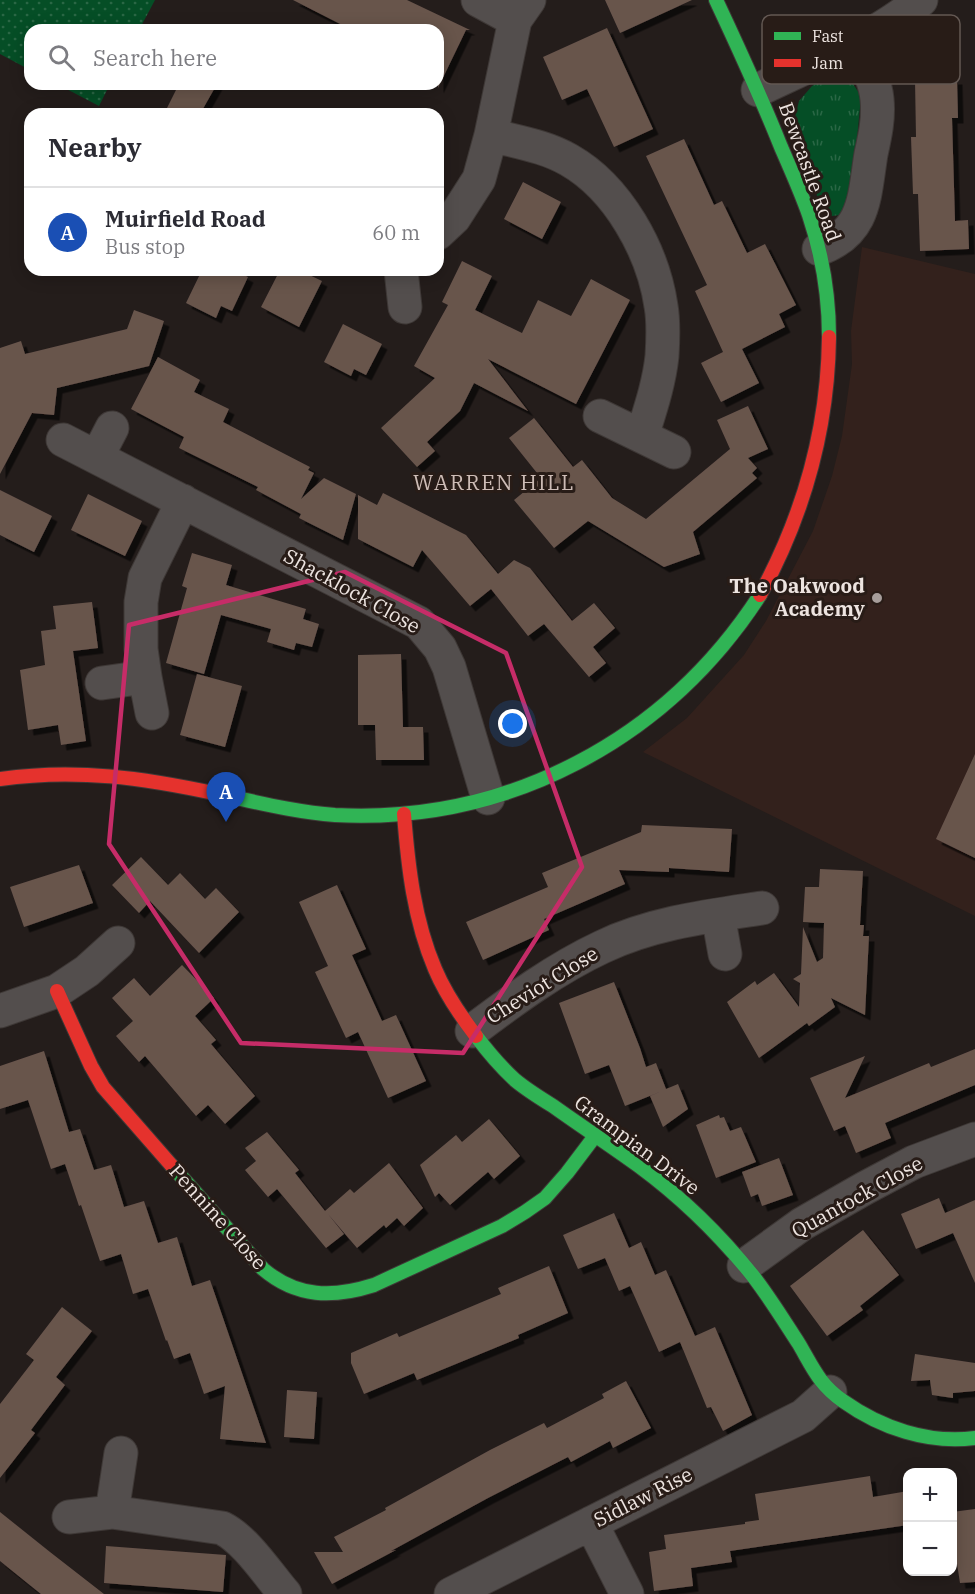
<!DOCTYPE html>
<html lang="en">
<head>
<meta charset="utf-8">
<style>
	body { margin:0; font-family:"IBM Plex Serif",serif; background:#f2f2f3; color:#2b2b33 }
	.controls { position:absolute; right:18px; bottom:18px; display:grid; overflow:hidden; border-radius:12px; box-shadow:0 3px 15px #0003 }
	.controls button { width:54px; height:54px; display:grid; place-items:center; padding:0; border:0; border-bottom:2px solid #e1e1e2; background:#fff; color:#2b2b33; font:30px sans-serif }
	.you { position:absolute; left:513px; top:724px; width:21px; height:21px; margin:-15px; border:4px solid #fff; border-radius:50%; background:#1a73e8; box-shadow:0 0 0 9px #1a73e833 }
	.badge { display:grid; place-items:center; width:39px; height:39px; border-radius:50%; background:#7c3aed; color:#fff; font-size:20px; font-weight:700 }
	.pin { position:absolute; translate:-50% -50px; filter:drop-shadow(0 2px 3px #0008) }
	.pin::after { content:''; position:absolute; top:32px; width:21px; height:18px; background:inherit; clip-path:polygon(0 0,100% 0,50% 100%) }
	.list { margin:0; padding:0; list-style:none }
	h2 { display:flex; justify-content:space-between; align-items:center; height:78px; margin:0; padding:0 24px; font-size:26px }
	h2 small { font-size:20px; font-weight:400; color:#7c7c81 }
	.list li { display:grid; grid-template-columns:39px 1fr auto; gap:18px; align-items:center; box-sizing:border-box; height:90px; padding:0 24px; border-top:2px solid #e1e1e2 }
	.list b { display:block; font-size:22px; white-space:nowrap }
	.list p { margin:0; font-size:20px; white-space:nowrap; color:#7c7c81 }
	.list em { font-size:20px; font-style:normal; color:#7c7c81 }
	.icon { flex:none; width:33px; height:33px; fill:none; stroke:currentColor; stroke-width:2; stroke-linecap:round; stroke-linejoin:round }
	.map { position:relative; flex:none; width:975px; height:1594px; overflow:hidden }
	.search { position:absolute; background:#fff; box-shadow:0 3px 15px #0003; left:24px; top:24px; width:420px; height:66px; display:flex; align-items:center; gap:15px; box-sizing:border-box; padding:0 21px; border-radius:18px; color:#7c7c81; font-size:22px }
	.panel { position:absolute; background:#fff; box-shadow:0 3px 15px #0003; left:24px; top:108px; width:420px; height:168px; border-radius:18px }
	.map>svg:first-child { display:block }
	.built { fill:#33211c }
	.grass { fill:url(#grass-tufts) }
	.park { fill:url(#park-dots) }
	.building { fill:#68544c; filter:url(#shadow) }
	.lines { fill:none; stroke-linecap:round; stroke-linejoin:round }
	.street-casing { stroke:#3e3836; stroke-width:35 }
	.fast-casing { stroke:#3e3836; stroke-width:16 }
	.jam-casing { stroke:#3e3836; stroke-width:16 }
	.street { stroke:#534e4d; stroke-width:33 }
	.fast { stroke:#30b455; stroke-width:14 }
	.jam { stroke:#e5322d; stroke-width:14 }
	.marked { fill:none; stroke:#c62c68; stroke-width:4.5; stroke-linejoin:round }
	.poi-dot { fill:#a79e9b; stroke:#281c17; stroke-width:2 }
	.labels { text-anchor:middle; stroke-width:6; stroke-linejoin:round; paint-order:stroke }
	.street-label { font-size:20px; fill:#ede4e0; stroke:#281c17 }
	.poi-label { font-size:20px; font-weight:bold; fill:#ede4e0; stroke:#281c17; text-anchor:end }
	.neighbourhood-label { font-size:21px; letter-spacing:1.5px; fill:#cdbcb6; stroke:#281c17 }
	.key { fill:#281c17; stroke:#635853; stroke-width:1.5 }
	.key-label { font-size:16px; fill:#ede4e0 }
</style>
</head>
<body>
<div class="map">
<svg width="975" height="1594" viewBox="0 0 975 1594">
	<defs>
		<pattern id="grass-tufts" width="24" height="20" patternUnits="userSpaceOnUse" patternTransform="scale(1.5)"><rect width="24" height="20" fill="#054e26"/><path d="M3 7l-1-3M5 7V3M7 7l1-3M15 17l-1-3M17 17v-4M19 17l1-3" fill="none" stroke="#2a6745"/></pattern>
		<pattern id="park-dots" width="8" height="8" patternUnits="userSpaceOnUse" patternTransform="scale(1.5)"><rect width="8" height="8" fill="#054e26"/><path d="M2 2h.1M6 6h.1" fill="none" stroke="#2a6745" stroke-width="1.8" stroke-linecap="round"/></pattern>
		<filter id="shadow"><feDropShadow dx="5.5" dy="5.5" stdDeviation="0" flood-color="#0009"/></filter>
	</defs>
	<rect width="100%" height="100%" fill="#241d1b"/>
	<path class="built" d="M862,247L975,274V916L643,752L687,718L744,655L766,621L813,531L832,476L842,436L852,364L851,331Z"/>
	<path class="grass" d="M828,77L849,78L861,96L851,204L840,215L832,216L821,206L792,129L799,101L812,86Z"/>
	<path class="park" d="M0,0H155L139,30H30V70L0,54Z
		M57,84H110L99,106Z"/>
	<path class="building" d="M293,0H407L470,30H466L438,88V30H352Z
		M605,0H692L620,33Z
		M607,28L653,129L614,147L587,89L562,100L543,57Z
		M957,79L958,118H952L955,221L968,220L969,249L920,251L918,194H913L911,137H916L915,80Z
		M179,84H217L200,114H164Z
		M684,139L714,205L722,201L747,253L765,244L796,305L779,314L785,327L742,349L759,383L721,402L701,363L723,352L695,291L707,285L646,156Z
		M523,182L561,202L542,239L504,219Z
		M462,261L492,276L475,310L522,333L538,300L571,316L591,279L630,300L576,404L488,359L528,411L474,383L460,411L427,442L435,451L417,467L381,428L435,378L414,366L448,305L442,302Z
		M202,270H234L248,277L232,311L221,306L216,318L186,303Z
		M280,270H299L322,281L299,327L261,307Z
		M134,310L164,321L149,366L57,388L54,415L32,413L0,474V348L21,341L25,354L127,329Z
		M343,324L382,344L366,375L354,369L351,376L324,362Z
		M158,357L200,380L194,392L229,409L223,422L310,467L308,470L314,473L301,499L324,478L356,494L343,540L299,518L301,514L256,490L258,487L179,448L184,437L131,409Z
		M748,406L768,449L748,458L757,468L752,473L757,478L693,532L700,554L664,567L588,521L554,548L514,500L541,478L509,438L534,418L573,467L582,460L612,498L646,519L730,449L717,420Z
		M0,490L52,516L34,552L0,535Z
		M383,493L466,535L498,574L514,560L530,568L572,621L594,603L615,628L593,647L606,663L589,677L544,624L528,636L491,589L470,606L422,550L413,567L358,539V495L377,505Z
		M88,494L142,521L125,556L71,530Z
		M192,553L232,565L226,585L306,609L303,619L319,624L312,647L296,643L294,650L267,642L271,629L221,615L204,674L166,663L187,588L182,586Z
		M92,602L98,648L73,651L86,741L61,745L58,725L28,730L20,670L45,665L41,631L56,629L53,606Z
		M401,654L403,727H423L424,760H376L375,725H358V655Z
		M197,674L242,686L225,747L180,735Z
		M975,754V858L936,839Z
		M642,825L732,829L729,872L669,868V872L619,870L625,884L544,919L549,930L483,960L466,922L548,887L542,873L641,832Z
		M141,857L168,885L180,873L205,899L216,888L239,912L199,953L150,901L139,913L112,885Z
		M79,865L93,903L24,927L10,887Z
		M820,869L863,871L860,925H864L863,936H869L865,1015L831,998L835,1007L809,1026L807,1023L759,1058L727,1002L755,981L757,985L774,973L799,1007L800,983L793,979L801,974L803,927L817,962L823,958L824,923L803,922L805,887H819Z
		M337,885L366,949L352,955L382,1021L396,1015L426,1081L388,1098L358,1032L346,1038L315,972L328,966L299,902Z
		M182,965L214,998L195,1016L216,1040L211,1044L255,1096L225,1124L208,1105L196,1116L145,1056L139,1062L116,1036L133,1021L112,998L134,978L150,996Z
		M614,982L640,1048L646,1067L656,1063L666,1089L678,1084L688,1109L663,1127L650,1096L662,1091L625,1106L609,1065L585,1074L559,1003Z
		M975,1049V1085L885,1123L891,1138L856,1153L845,1126L834,1131L810,1078L865,1056L845,1098L929,1063L931,1067Z
		M44,1051L69,1132L80,1129L94,1170L111,1165L124,1207L144,1201L158,1243L177,1237L192,1286L210,1280L266,1443L220,1439L225,1386L204,1394L190,1353L174,1359L167,1340L166,1341L148,1289L133,1294L121,1254L100,1261L81,1205L79,1206L65,1164L51,1169L28,1100L0,1109V1066Z
		M719,1115L720,1118L724,1117L730,1131L741,1127L756,1162L716,1178L696,1125Z
		M489,1119L520,1156L494,1179L488,1172L450,1205L439,1193L435,1197L420,1165L456,1135L462,1142Z
		M267,1132L299,1170L295,1173L325,1211L350,1189L354,1193L389,1163L423,1208L404,1226L397,1218L386,1228L384,1225L357,1248L328,1214L344,1234L326,1248L277,1189L268,1197L245,1170L256,1161L245,1148Z
		M779,1158L793,1195L762,1206L758,1194L751,1197L742,1172Z
		M939,1198L945,1213L975,1200V1283L953,1233L916,1249L901,1214Z
		M614,1213L629,1248L641,1242L655,1275L666,1270L695,1336L715,1327L752,1415L723,1431L711,1407L707,1408L680,1342L659,1352L630,1286L619,1291L605,1258L578,1269L563,1235Z
		M863,1230L899,1275L860,1306L863,1310L827,1336L790,1286Z
		M549,1266L568,1313L518,1335L519,1338L417,1380L414,1373L364,1394L351,1363V1353L397,1333L399,1337L501,1294L498,1288Z
		M62,1307L92,1331L56,1377L65,1385L31,1430L35,1433L0,1478V1404L34,1360L26,1354Z
		M915,1354L975,1363V1391L953,1393V1398L932,1395L930,1380L911,1381Z
		M626,1381L651,1428L613,1448L610,1441L571,1462L568,1457L488,1498L391,1551L396,1550L332,1584L314,1552H343L334,1537L386,1510L385,1508L490,1450L544,1423L547,1428L604,1398L602,1394Z
		M287,1390L317,1392L314,1439L284,1437Z
		M870,1476L873,1497L908,1491V1525L730,1551L732,1562L691,1568L693,1586L654,1591L649,1552L666,1549L664,1535L745,1524V1522L759,1520L755,1494Z
		M975,1509V1582L960,1583L952,1531V1512Z
		M0,1512L50,1552L104,1594H41L26,1582L0,1561Z
		M106,1546L226,1555L223,1592L104,1583Z"/>
	<g class="lines">
		<defs>
			<path id="street" d="M478,0L515,20
				M758,90C814,63 873,39 921,0
				M491,135C517,142 545,146 569,160C618,188 653,251 661,306C664,323 663,340 662,356C659,384 650,410 642,436
				M438,233L454,218L479,179L491,135L515,20L529,0
				M819,249C866,232 864,197 871,154C875,136 879,118 877,99C875,79 864,60 856,42
				M401,270L405,307
				M600,416L674,452
				M63,440L419,623L440,648L449,667L488,798
				M97,457L112,428
				M102,683L145,677
				M152,713L145,677L141,649V602L145,578L183,501
				M718,915L725,954
				M0,1011L57,991L87,971L118,943
				M472,1031C513,1000 555,969 602,947C652,923 709,916 762,908
				M744,1266L802,1224L865,1188L914,1162L975,1139
				M112,1512L121,1453
				M69,1517L112,1512L222,1528C246,1540 267,1573 285,1594
				M591,1523L627,1594
				M451,1594L803,1416L830,1392"/>
			<path id="fast" d="M716,0C739,49 761,97 781,147C791,170 801,192 809,215C822,254 829,297 829,337
				M218,794C256,802 295,812 335,815C508,824 666,740 760,595
				M476,1036C488,1052 501,1067 515,1080C527,1090 540,1098 553,1106C581,1126 610,1145 639,1166C681,1197 720,1235 753,1276C770,1298 784,1321 799,1344C813,1368 819,1384 843,1401C881,1428 928,1444 975,1438
				M172,1166L263,1269C297,1298 333,1298 374,1285L502,1226L525,1212L545,1198L567,1173L595,1136"/>
			<path id="jam" d="M760,595C803,516 828,428 829,337
				M0,779C76,768 144,778 218,794
				M404,814C408,866 414,920 435,969C445,993 460,1015 476,1036
				M57,991L91,1066L103,1087L172,1166"/>
		</defs>
		<use href="#street" class="street-casing"/>
		<use href="#fast" class="fast-casing"/>
		<use href="#jam" class="jam-casing"/>
		<use href="#street" class="street"/>
		<use href="#fast" class="fast"/>
		<use href="#jam" class="jam"/>
	</g>
	<path class="marked" d="M345,572L506,653L582,867L463,1053L241,1043L109,844L129,625Z"/>
	<circle class="poi-dot" cx="877" cy="598" r="6"/>
	<g class="labels">
		<g class="street-label">
			<text transform="translate(810 172) rotate(70)" y="7">Bewcastle Road</text>
			<text transform="translate(352 591) rotate(29)" y="7">Shacklock Close</text>
			<text transform="translate(542 985) rotate(-32)" y="7">Cheviot Close</text>
			<text transform="translate(637 1145) rotate(37)" y="7">Grampian Drive</text>
			<text transform="translate(857 1197) rotate(-29)" y="7">Quantock Close</text>
			<text transform="translate(218 1217) rotate(48)" y="7">Pennine Close</text>
			<text transform="translate(643 1497) rotate(-27)" y="7">Sidlaw Rise</text>
		</g>
		<g class="poi-label">
			<text x="865" y="593">The Oakwood<tspan x="865" dy="23">Academy</tspan></text>
		</g>
		<g class="neighbourhood-label">
			<text x="494" y="490">WARREN HILL</text>
		</g>
	</g>
	<rect x="762" y="15" width="198" height="69" rx="9" class="key"/>
	<rect x="774" y="32" width="27" height="8" fill="#30b455"/>
	<rect x="774" y="59" width="27" height="8" fill="#e5322d"/>
	<g class="key-label">
		<text x="812" y="42">Fast</text>
		<text x="812" y="69">Jam</text>
	</g>
</svg>
<div class="controls">
<button>+</button>
<button>−</button>
</div>
<div class="you"></div>
<div class="pin badge" style="left:226px;top:822px;background:#1a4fb4">A</div>
<div class="search"><svg class="icon" aria-label="search" viewBox="0 0 24 24"><circle cx="10" cy="10" r="6"/><path d="M15 15l6 6"/></svg>Search here</div>
<section class="panel">
<h2>Nearby<small></small></h2>
<ul class="list">
<li><span class="badge" style="background:#1a4fb4">A</span><div><b>Muirfield Road</b><p>Bus stop</p></div><em>60 m</em></li>
</ul>
</section>
</div>
</body>
</html>
